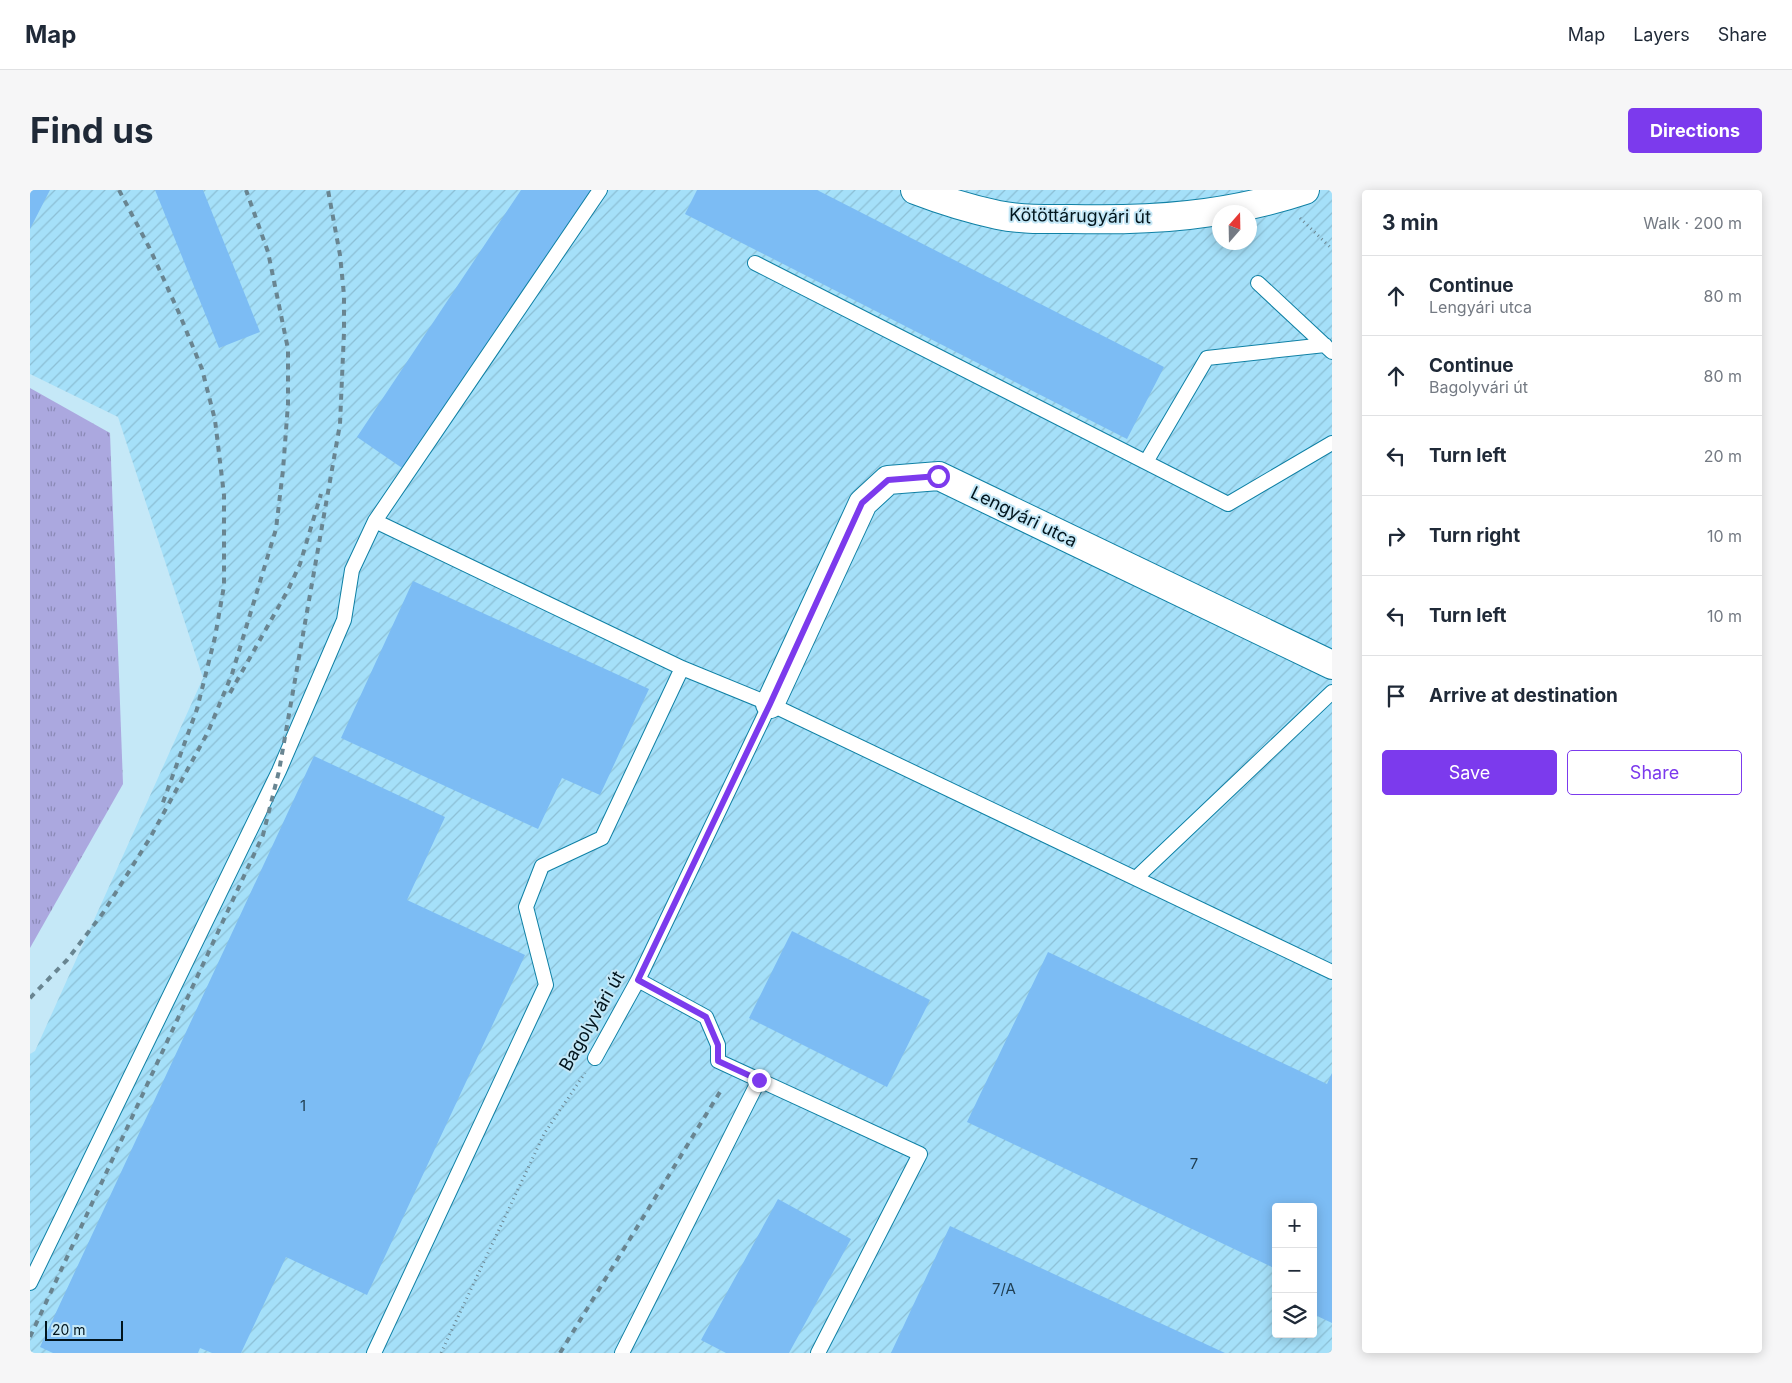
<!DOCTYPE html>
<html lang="en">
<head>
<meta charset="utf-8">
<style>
	body { margin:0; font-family:Inter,sans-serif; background:#f6f6f7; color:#1f2937 }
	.controls { position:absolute; right:15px; bottom:15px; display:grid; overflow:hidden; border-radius:5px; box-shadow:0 2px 12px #0003 }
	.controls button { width:45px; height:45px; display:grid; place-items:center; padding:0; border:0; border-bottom:1px solid #e0e1e3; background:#fff; color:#1f2937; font:25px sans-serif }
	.compass { position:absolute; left:1182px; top:15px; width:45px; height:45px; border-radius:50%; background:#fff; box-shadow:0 2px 12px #0003; rotate:20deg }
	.scale { position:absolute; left:15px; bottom:12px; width:78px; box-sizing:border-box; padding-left:5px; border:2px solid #02151d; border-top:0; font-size:14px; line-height:18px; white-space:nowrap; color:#02151d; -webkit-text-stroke:4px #c5e8f7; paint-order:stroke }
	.stop { position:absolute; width:15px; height:15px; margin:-11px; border:4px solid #7c3aed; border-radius:50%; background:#fff }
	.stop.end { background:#7c3aed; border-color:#fff; box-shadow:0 1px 5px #0008 }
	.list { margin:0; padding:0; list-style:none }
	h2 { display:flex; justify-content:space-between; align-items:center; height:65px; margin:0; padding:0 20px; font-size:21px }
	h2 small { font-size:16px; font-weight:400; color:#747a83 }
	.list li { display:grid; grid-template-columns:32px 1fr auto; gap:15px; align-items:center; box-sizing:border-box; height:80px; padding:0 20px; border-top:1px solid #e0e1e3 }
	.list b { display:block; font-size:19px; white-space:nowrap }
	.list p { margin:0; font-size:16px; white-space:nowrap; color:#747a83 }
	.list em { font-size:16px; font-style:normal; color:#747a83 }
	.actions { display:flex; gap:10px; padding:15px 20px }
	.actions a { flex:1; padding:11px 0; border:1px solid #7c3aed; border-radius:5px; text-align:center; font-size:18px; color:#7c3aed }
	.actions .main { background:#7c3aed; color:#fff }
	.icon { flex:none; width:28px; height:28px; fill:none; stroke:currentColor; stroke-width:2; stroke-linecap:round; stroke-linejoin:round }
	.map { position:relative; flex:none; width:1302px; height:1163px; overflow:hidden; border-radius:5px }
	header { display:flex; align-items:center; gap:30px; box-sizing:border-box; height:70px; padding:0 25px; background:#fff; border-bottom:1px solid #e0e1e3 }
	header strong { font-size:24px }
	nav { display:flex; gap:28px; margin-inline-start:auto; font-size:18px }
	.intro { display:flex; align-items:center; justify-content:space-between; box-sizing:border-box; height:120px; padding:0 30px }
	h1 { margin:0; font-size:35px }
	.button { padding:12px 22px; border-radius:5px; background:#7c3aed; color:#fff; font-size:18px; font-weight:700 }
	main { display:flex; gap:30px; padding:0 30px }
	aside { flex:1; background:#fff; border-radius:5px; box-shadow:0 2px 12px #0003 }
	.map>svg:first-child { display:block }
	.industrial { fill:url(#industrial-furrows); fill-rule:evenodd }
	.grass { fill:url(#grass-tufts) }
	.building { fill:#7cbcf4 }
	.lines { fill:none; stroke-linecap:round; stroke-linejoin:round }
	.lane-casing { stroke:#1081a5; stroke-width:16 }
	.street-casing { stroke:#1081a5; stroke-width:30 }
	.path { stroke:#6c8793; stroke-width:3; stroke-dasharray:1 4; stroke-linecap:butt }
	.lane { stroke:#fff; stroke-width:14 }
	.street { stroke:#fff; stroke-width:28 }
	.rail { stroke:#698591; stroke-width:4; stroke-dasharray:6 6; stroke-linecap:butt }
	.route { stroke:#7c3aed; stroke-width:6 }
	.labels { text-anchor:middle; stroke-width:4; stroke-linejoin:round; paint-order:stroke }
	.number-label { font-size:15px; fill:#203f53 }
	.street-label { font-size:18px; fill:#02151d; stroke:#c5e8f7 }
</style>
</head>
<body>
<header>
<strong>Map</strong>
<nav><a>Map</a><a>Layers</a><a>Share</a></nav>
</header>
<div class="intro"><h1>Find us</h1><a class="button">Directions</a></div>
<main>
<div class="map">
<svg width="1302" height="1163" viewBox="0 0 1302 1163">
	<defs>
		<pattern id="industrial-furrows" width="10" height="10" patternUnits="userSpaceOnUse" patternTransform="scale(1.25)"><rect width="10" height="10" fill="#a5e0f9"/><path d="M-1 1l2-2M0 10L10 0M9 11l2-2" fill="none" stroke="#8cbfd5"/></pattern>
		<pattern id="grass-tufts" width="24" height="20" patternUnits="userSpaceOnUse" patternTransform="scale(1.25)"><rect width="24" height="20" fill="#aba8df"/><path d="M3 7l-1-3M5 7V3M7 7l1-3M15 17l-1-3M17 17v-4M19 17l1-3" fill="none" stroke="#8988b4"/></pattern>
	</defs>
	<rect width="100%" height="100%" fill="#c5e8f7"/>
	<path class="industrial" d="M0,0H1302V1163H0V864L5,861L173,488L88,227L0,184ZM1190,22H1220V52H1190ZM1246,1017H1283V1144H1246Z"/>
	<path class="grass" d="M0,198L80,243L93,594L0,758Z"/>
	<path class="building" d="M0,0H20L0,39Z
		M125,0H173L230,142L189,158Z
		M491,0H561L375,280L327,247Z
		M667,0H787L1134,177L1097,249L655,24Z
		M383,391L619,499L570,605L532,588L508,639L311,548Z
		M284,566L415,627L377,710L495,765L337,1105L256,1067L211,1163H182L170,1158L168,1163H23L10,1157Z
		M762,741L900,810L857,897L719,828Z
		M1018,762L1297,894L1302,883V1133L1283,1124V1017H1246V1079L937,932Z
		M748,1009L821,1049L759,1163H696L671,1150Z
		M920,1036L1195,1163H861Z"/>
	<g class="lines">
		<defs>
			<path id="lane" d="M725,73L1198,314L1302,253
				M1228,93L1302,162
				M1116,272L1177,168L1295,155
				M345,331L652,478L740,514L1302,782
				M1106,688L1302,502
				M608,790L676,827L688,855V871L890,964L788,1163
				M565,868L608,790L740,514
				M0,1093L249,581L314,430L322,380L345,331L570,0
				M344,1163L516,795L496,717L512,676L572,648L652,478
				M592,1163L729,890"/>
			<path id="street" d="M885,0C911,10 940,19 968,25C991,30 1017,29 1040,29C1121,31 1197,26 1275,0
				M740,514L833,313L858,290L909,286L1302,475"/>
		</defs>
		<use href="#lane" class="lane-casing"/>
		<use href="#street" class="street-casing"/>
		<path class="path" d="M1270,28L1302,59
			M411,1163L514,944L555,883"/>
		<use href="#lane" class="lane"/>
		<use href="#street" class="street"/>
		<path class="rail" d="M89,0L120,59L149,123L172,179L185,230L194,305V396L185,447L167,519L132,615
			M200,503L258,400L270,374L291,304
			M0,808L37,770L73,723L120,648L178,542L202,484L246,339L253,280L258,214V159L238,62L216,0
			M0,1147L233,645L249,581L310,234L314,142V105L310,65L298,0
			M530,1163L693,897"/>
	</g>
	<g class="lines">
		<path class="route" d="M729,890L688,871V855L676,827L608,790L740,514L832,313L858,290L908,286"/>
	</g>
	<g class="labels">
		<g class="number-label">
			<text x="273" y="921">1</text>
			<text x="1164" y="979">7</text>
			<text x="974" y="1104">7/A</text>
		</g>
		<g class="street-label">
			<text transform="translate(1050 26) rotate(1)" y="6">Kötöttárugyári út</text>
			<text transform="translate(994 327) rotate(26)" y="6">Lengyári utca</text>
			<text transform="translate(562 831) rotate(-60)" y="6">Bagolyvári út</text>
		</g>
	</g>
</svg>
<div class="controls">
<button>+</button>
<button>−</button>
<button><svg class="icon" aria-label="layers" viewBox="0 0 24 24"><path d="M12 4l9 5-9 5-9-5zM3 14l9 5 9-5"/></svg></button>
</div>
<svg class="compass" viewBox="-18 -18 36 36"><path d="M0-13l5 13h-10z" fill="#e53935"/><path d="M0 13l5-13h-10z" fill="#747a83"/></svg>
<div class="scale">20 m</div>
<div class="stop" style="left:908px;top:286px"></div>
<div class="stop end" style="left:729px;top:890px"></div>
</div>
<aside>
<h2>3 min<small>Walk · 200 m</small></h2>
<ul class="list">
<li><svg class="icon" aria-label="ahead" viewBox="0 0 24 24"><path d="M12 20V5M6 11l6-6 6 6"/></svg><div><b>Continue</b><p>Lengyári utca</p></div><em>80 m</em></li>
<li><svg class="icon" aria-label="ahead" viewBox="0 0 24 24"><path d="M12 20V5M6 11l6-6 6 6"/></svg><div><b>Continue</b><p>Bagolyvári út</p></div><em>80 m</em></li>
<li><svg class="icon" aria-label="left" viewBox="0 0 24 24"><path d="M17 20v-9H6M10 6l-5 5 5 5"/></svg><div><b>Turn left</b></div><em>20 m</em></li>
<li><svg class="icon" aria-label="right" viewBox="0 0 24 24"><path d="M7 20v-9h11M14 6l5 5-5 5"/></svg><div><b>Turn right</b></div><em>10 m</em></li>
<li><svg class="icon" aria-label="left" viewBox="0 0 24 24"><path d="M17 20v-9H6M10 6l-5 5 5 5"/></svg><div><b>Turn left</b></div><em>10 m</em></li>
<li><svg class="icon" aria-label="arrive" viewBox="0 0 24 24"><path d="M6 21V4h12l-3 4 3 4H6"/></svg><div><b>Arrive at destination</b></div></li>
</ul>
<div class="actions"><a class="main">Save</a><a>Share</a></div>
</aside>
</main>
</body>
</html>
